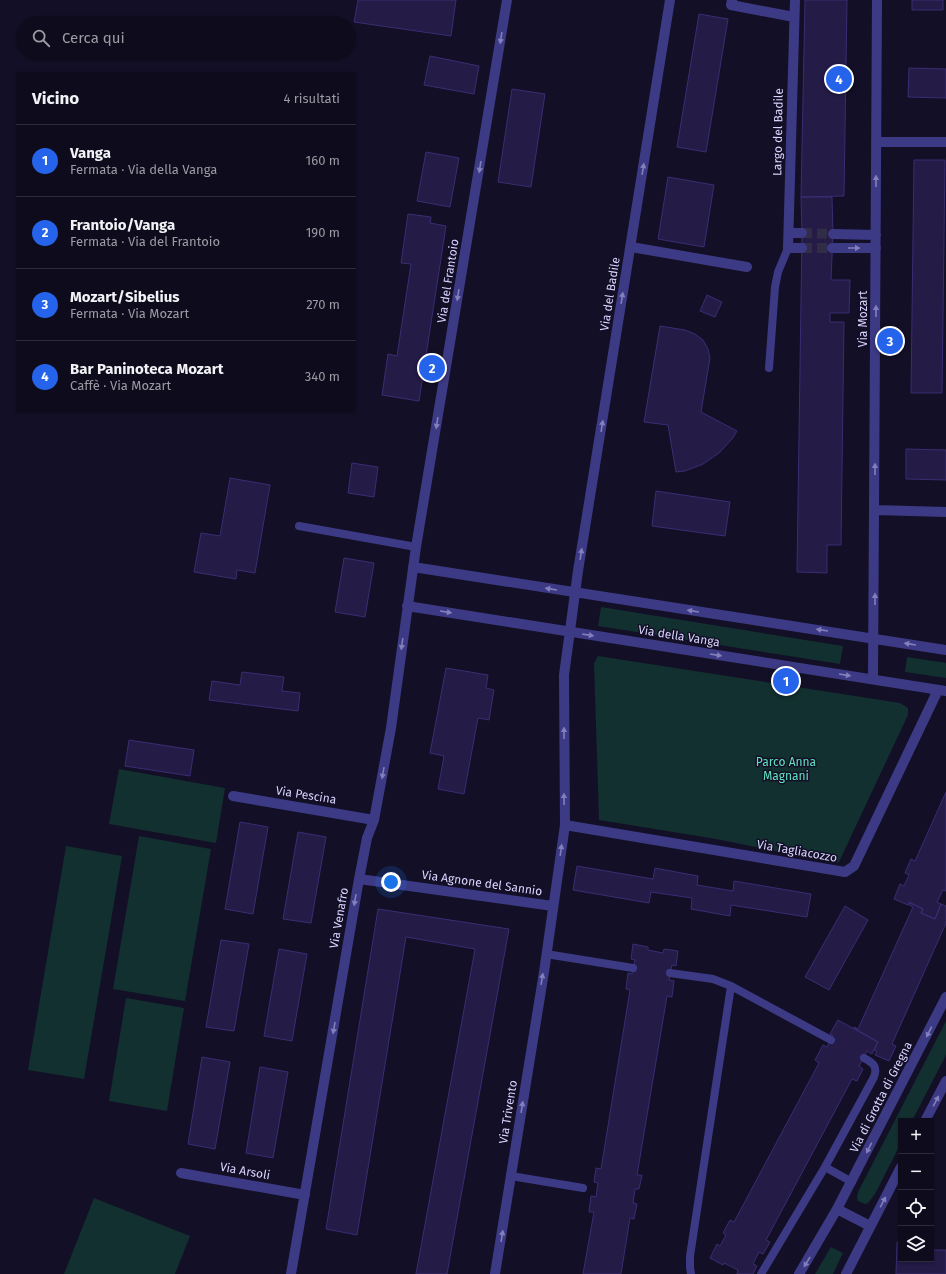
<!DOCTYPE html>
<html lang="it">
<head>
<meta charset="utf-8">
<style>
	body { margin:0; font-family:"Fira Sans",sans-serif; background:#171425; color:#f1f3f6 }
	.controls { position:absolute; right:12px; bottom:12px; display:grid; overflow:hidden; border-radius:0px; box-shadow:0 1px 3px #0004 }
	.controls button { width:36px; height:36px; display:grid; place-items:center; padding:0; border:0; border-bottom:1px solid #2e2b3b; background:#0e0b1c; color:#f1f3f6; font:20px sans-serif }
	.you { position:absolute; left:391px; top:882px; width:14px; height:14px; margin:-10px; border:3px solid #fff; border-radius:50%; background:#1a73e8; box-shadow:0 0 0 6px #1a73e833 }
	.badge { display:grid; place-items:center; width:26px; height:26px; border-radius:50%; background:#2563eb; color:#fff; font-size:13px; font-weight:700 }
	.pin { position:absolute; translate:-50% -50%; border:2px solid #fff; box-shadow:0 1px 4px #0006 }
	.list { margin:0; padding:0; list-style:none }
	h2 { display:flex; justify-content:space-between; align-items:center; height:52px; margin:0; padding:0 16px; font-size:17px }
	h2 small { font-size:13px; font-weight:400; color:#9b9ba3 }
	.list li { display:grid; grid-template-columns:26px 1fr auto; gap:12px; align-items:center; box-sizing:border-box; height:72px; padding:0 16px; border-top:1px solid #2e2b3b }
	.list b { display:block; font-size:15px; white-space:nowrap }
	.list p { margin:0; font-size:13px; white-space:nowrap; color:#9b9ba3 }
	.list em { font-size:13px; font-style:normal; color:#9b9ba3 }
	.icon { flex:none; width:22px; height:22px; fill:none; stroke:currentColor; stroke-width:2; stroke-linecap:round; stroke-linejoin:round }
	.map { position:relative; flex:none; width:946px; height:1274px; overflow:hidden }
	.search { position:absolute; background:#0e0b1c; box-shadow:0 1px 3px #0004; left:16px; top:16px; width:340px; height:44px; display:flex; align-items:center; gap:10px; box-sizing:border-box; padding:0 14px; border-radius:22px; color:#9b9ba3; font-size:15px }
	.panel { position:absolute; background:#0e0b1c; box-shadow:0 1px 3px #0004; left:16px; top:72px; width:340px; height:340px; border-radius:0px }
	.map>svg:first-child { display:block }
	.green { fill:#12302f }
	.building { fill:#241b47; stroke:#3b2d73 }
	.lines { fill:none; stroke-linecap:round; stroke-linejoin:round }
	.street-tunnel { stroke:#312d47; stroke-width:10; stroke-dasharray:10 5; stroke-linecap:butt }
	.lane { stroke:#3d3a85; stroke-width:8 }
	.street { stroke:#3d3a85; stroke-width:10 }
	.oneway { fill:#837fbc }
	.labels { text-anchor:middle; stroke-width:3; stroke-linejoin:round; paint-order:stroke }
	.street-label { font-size:12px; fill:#d9d4ff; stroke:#130f26 }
	.park-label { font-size:12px; fill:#5fe0c0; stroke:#130f26 }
</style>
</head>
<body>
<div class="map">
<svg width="946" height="1274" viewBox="0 0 946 1274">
	<rect width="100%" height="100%" fill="#130f26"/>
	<path class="green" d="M601,607L843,646L840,664L598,626Z
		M598,656L900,703L908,708V715L839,862L834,863L716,839L599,820L594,663Z
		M907,657L946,663V678L905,672Z
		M119,769L225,788L216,843L109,824Z
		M139,836L211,849L185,1001L113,989Z
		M66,846L122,856L84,1079L28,1070Z
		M126,998L184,1008L167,1111L109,1101Z
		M946,1021V1055L912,1121H901V1143L875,1194L868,1203L865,1204L858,1201L857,1197L858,1192Z
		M94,1198L190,1236L175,1274H64Z
		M831,1247L843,1253L833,1274H815Z"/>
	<path class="building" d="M358,0H456L451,36L354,22Z
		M805,0H847L844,196L801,197Z
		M912,0H943V10H912Z
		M699,14L728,19L706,152L677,147Z
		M430,56L479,66L474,94L424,85Z
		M909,68L946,69V98L908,97Z
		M512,89L545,94L531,187L498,182Z
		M426,152L459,158L450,207L417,201Z
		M914,160H945L942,393H911Z
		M668,177L714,185L704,247L658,239Z
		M801,197H832L833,234L831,280H850L849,313H830V322H844L841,545H827V573L797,572L802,233Z
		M408,214L431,217L430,223L446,226L419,401L382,395L388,354L397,356L411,264L401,263Z
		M707,295L722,302L715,317L700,311Z
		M660,326L685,330L695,334L703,340L708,349L710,358L701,412L737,431L732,439L719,453L703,464L685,471L676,472L668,425L644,422Z
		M906,449L946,450V480L906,479Z
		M352,463L378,467L374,497L348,493Z
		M230,478L270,485L255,573L237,570L236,579L194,572L201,533L220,536Z
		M656,491L730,502L725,536L652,526Z
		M344,558L374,563L365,617L335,612Z
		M446,668L488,675L486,688L494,690L489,720L478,718L464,794L438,789L444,756L430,753Z
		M242,672L284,677L282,691L300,693L298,711L209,700L212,681L240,685Z
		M129,740L194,750L190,776L125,766Z
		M946,792V891L943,890L937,902L941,904L935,919L921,913L923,909L909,902L908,905L894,899L900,884L904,886L909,875L905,873L911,859L915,861Z
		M240,822L268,827L253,914L225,909Z
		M298,832L326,837L311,923L283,919Z
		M577,866L653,879L655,868L698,876L697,885L733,891L734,881L811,894L807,917L731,905L730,916L691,909L692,898L651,892L649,903L573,890Z
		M910,903L923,909L921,913L935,919L941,904L946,906V923L892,1044L896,1046L889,1061L875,1055L877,1051L874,1050L878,1042L854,1028V1027L858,1029L913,907L909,905Z
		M845,906L868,920L829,990L805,977Z
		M378,909L509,929L447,1274H416L475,949L406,937L357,1235L326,1229Z
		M221,940L249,944L234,1031L206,1027Z
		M633,944L648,947V950L663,953L664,949L678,951L676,966L672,965L669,980L674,981L672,997L667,996L637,1175H642L639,1189H635L633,1203L637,1204L634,1219L630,1218L621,1274H583L594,1212H589L591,1196L596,1197L598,1183L594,1182L596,1168L601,1169L630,990L626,989L628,973L632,974L635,960L631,959Z
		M279,949L307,954L292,1041L264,1036Z
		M838,1020L878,1042L872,1054L867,1051L859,1066L863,1069L857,1081L852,1079L766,1240L770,1242L763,1254L759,1252L753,1264L757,1266L753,1274H737L738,1270L724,1263L723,1265L710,1258L717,1244L720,1246L726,1235L723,1233L730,1220L734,1222L819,1063L815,1060L823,1045L827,1047L833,1036L830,1034Z
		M202,1057L230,1062L215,1149L188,1144Z
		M260,1067L288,1072L273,1158L246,1153Z
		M897,1242H901V1259H931V1250H946V1274H896Z"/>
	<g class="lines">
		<path class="street-tunnel" d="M802,233L833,234
			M802,248H832"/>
		<path class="lane" d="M769,368L775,287L778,272L788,248
			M299,526L416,547
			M546,954L633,968
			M670,973L713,979L731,986L831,1040
			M825,1167L852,1182
			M511,1176L583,1188
			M691,1274L690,1267V1256L731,986
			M761,1274L825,1167L874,1077C878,1066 873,1063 864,1058"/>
		<path class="street" d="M732,0L731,5L794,17
			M795,0L788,248H802
			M876,142H946
			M789,233H802
			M833,234L876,235
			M631,247L747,267
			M832,248H876
			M875,510L946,512
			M413,567L946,650
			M407,606L946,691
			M873,679L877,0
			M233,796L374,820
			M565,825L845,872L854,866L938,690
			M359,879L553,906
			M925,1121L946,1081
			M181,1173L305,1195
			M837,1209L870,1226
			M291,1274L359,879L367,838L374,820L391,728L416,547L507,0
			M495,1274L544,972L565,825L564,675L578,571L670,0
			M799,1274L837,1209L946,997
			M846,1274L901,1167"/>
	</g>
	<defs><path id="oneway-solid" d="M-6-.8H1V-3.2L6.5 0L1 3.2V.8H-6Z"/></defs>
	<g class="oneway">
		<use href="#oneway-solid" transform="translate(501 38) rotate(99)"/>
		<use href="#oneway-solid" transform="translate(480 167) rotate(99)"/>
		<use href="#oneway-solid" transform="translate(643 169) rotate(-81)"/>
		<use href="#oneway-solid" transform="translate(876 181) rotate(-90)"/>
		<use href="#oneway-solid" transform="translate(854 248)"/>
		<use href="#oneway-solid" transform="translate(458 295) rotate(99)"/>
		<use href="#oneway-solid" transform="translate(622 298) rotate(-81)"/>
		<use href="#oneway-solid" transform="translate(876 311) rotate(-90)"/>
		<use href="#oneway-solid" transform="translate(437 423) rotate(99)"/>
		<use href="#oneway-solid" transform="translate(602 426) rotate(-81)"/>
		<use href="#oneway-solid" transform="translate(875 469) rotate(-90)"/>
		<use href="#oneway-solid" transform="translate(581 554) rotate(-81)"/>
		<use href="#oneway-solid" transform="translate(551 589) rotate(-171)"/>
		<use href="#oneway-solid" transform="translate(875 599) rotate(-90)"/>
		<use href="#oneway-solid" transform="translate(693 611) rotate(-171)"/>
		<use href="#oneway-solid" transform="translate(446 612) rotate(9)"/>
		<use href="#oneway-solid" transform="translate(822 630) rotate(-171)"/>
		<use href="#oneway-solid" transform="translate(588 635) rotate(9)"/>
		<use href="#oneway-solid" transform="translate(402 644) rotate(98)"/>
		<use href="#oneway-solid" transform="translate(910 644) rotate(-171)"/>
		<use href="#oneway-solid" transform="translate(716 655) rotate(9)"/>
		<use href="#oneway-solid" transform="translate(845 675) rotate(9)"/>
		<use href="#oneway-solid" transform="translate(564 733) rotate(-90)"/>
		<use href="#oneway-solid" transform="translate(383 773) rotate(100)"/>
		<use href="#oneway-solid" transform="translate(564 799) rotate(-91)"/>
		<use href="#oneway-solid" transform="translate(561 850) rotate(-82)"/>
		<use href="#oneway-solid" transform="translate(355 900) rotate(100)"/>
		<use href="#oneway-solid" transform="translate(542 979) rotate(-81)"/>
		<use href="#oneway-solid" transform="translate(334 1028) rotate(100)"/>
		<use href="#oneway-solid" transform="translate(929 1032) rotate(117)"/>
		<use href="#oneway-solid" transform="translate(936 1101) rotate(-62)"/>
		<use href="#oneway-solid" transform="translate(522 1107) rotate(-81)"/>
		<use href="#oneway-solid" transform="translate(869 1148) rotate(117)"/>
		<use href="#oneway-solid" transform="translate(883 1202) rotate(-62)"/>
		<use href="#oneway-solid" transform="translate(502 1236) rotate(-81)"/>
		<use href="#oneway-solid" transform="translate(807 1262) rotate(121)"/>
	</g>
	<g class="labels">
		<g class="street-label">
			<text transform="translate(778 132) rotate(-89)" y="4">Largo del Badile</text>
			<text transform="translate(448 281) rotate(-81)" y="4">Via del Frantoio</text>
			<text transform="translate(610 294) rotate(-81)" y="4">Via del Badile</text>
			<text transform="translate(863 319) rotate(-90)" y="4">Via Mozart</text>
			<text transform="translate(679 636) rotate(9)" y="4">Via della Vanga</text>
			<text transform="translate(306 795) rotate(9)" y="4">Via Pescina</text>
			<text transform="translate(797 851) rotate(10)" y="4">Via Tagliacozzo</text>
			<text transform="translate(482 883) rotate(8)" y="4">Via Agnone del Sannio</text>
			<text transform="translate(339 918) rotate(-80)" y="4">Via Venafro</text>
			<text transform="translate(881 1097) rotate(-63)" y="4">Via di Grotta di Gregna</text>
			<text transform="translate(508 1112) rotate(-81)" y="4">Via Trivento</text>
			<text transform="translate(245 1171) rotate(10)" y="4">Via Arsoli</text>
		</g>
		<g class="park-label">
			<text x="786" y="766">Parco Anna<tspan x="786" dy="14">Magnani</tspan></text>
		</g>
	</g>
</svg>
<div class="controls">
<button>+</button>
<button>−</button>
<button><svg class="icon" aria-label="locate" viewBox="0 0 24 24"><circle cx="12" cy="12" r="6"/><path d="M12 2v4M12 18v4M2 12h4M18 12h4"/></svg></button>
<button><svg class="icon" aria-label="layers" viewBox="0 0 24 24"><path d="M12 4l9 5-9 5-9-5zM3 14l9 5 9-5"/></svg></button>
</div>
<div class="you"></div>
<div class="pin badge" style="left:786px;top:681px">1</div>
<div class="pin badge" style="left:432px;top:368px">2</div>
<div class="pin badge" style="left:890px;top:341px">3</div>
<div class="pin badge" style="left:839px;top:79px">4</div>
<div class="search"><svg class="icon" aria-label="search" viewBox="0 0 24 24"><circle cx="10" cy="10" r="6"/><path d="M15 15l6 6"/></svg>Cerca qui</div>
<section class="panel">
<h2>Vicino<small>4 risultati</small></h2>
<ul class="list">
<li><span class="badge">1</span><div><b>Vanga</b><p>Fermata · Via della Vanga</p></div><em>160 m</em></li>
<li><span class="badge">2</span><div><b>Frantoio/Vanga</b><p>Fermata · Via del Frantoio</p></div><em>190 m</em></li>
<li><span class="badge">3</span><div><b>Mozart/Sibelius</b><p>Fermata · Via Mozart</p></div><em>270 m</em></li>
<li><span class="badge">4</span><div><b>Bar Paninoteca Mozart</b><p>Caffè · Via Mozart</p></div><em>340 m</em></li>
</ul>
</section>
</div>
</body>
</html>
